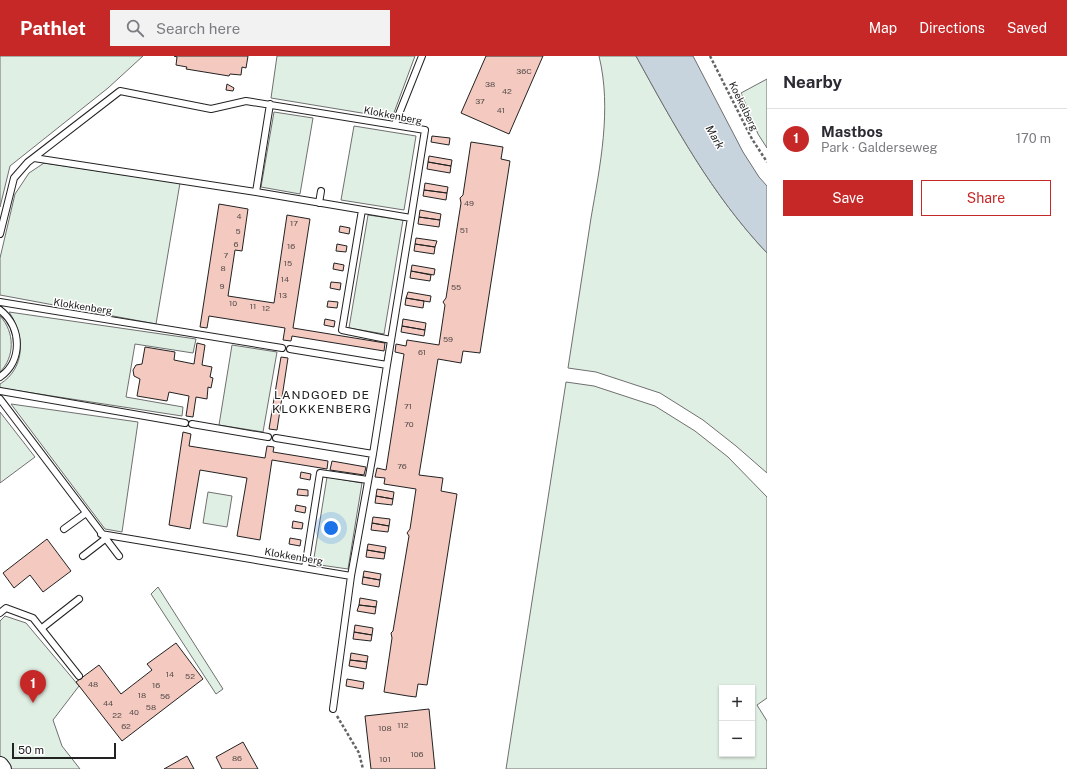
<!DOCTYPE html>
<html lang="en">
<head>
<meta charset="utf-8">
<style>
	body { margin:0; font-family:"Public Sans",sans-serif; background:#f2f2f3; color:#2b2b33 }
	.controls { position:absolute; right:12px; bottom:12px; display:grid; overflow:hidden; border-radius:0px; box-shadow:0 1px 3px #0004 }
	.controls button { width:36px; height:36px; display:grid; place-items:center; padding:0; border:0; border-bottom:1px solid #e1e1e2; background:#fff; color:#2b2b33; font:20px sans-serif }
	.scale { position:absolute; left:12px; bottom:10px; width:104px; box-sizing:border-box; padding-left:4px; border:2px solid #222; border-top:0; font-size:11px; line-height:14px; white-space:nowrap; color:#222; -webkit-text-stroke:3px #fff; paint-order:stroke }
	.you { position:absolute; left:331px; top:472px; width:14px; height:14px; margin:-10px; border:3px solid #fff; border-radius:50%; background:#1a73e8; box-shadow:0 0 0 6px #1a73e833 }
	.badge { display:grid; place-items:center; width:26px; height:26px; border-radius:50%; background:#c62828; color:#fff; font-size:13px; font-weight:700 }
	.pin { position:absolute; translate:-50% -33px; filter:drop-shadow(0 1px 2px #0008) }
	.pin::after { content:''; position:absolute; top:21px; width:14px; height:12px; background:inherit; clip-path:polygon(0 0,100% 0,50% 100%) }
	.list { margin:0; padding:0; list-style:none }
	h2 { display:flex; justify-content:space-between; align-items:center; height:52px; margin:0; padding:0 16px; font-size:17px }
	h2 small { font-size:13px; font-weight:400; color:#7c7c81 }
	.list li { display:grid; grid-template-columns:26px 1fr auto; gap:12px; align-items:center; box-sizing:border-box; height:60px; padding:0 16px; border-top:1px solid #e1e1e2 }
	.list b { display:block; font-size:15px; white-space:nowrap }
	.list p { margin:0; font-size:13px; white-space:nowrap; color:#7c7c81 }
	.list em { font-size:13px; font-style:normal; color:#7c7c81 }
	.actions { display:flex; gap:8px; padding:12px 16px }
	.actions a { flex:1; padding:9px 0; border:1px solid #c62828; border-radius:0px; text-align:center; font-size:14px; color:#c62828 }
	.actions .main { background:#c62828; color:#fff }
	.icon { flex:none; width:22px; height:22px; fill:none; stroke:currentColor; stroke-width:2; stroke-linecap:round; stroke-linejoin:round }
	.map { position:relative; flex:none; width:767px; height:713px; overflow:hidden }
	header { display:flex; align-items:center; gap:24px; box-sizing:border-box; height:56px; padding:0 20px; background:#c62828; color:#fff }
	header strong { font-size:19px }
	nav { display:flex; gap:22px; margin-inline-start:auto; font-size:14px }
	.search { width:280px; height:36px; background:#f2f2f3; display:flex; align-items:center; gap:10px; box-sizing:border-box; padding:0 14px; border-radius:0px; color:#7c7c81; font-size:15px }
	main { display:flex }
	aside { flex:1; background:#fff }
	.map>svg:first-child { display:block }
	.green { fill:#e0efe3; stroke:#6f6f6f; fill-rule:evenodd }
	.water { fill:#c7d3dd; stroke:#6f6f6f }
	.building { fill:#f3c9c0; stroke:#222 }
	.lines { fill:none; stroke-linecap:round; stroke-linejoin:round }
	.service-casing { stroke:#222; stroke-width:8 }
	.tertiary-casing { stroke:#222; stroke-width:18 }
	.path { stroke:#646464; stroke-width:2.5; stroke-dasharray:3 2; stroke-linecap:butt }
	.service { stroke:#fff; stroke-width:6 }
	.tertiary { stroke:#fff; stroke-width:16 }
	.labels { text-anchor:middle; stroke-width:3; stroke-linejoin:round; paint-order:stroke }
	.number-label { font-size:8px; fill:#564c4a }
	.street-label { font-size:10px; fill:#222; stroke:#fff }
	.water-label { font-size:11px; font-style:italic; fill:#222; stroke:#fff }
	.quarter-label { font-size:12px; letter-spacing:1px; fill:#222; stroke:#fff }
</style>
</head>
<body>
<header>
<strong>Pathlet</strong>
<div class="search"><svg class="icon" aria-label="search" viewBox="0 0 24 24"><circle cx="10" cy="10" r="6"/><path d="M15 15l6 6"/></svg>Search here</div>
<nav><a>Map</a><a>Directions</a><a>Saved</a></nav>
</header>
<main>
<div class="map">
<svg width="767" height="713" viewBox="0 0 767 713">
	<rect width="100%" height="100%" fill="#fff"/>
	<path class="green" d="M0,0H143L108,32L10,110L0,151Z
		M277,0H415L392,62L271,42Z
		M599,0H636C674,69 712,139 767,197V417L736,390L703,364L660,337L596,316L568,312C576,262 583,212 591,162C600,110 612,53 599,0Z
		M767,23V92L758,78L741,37Z
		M274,56L313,62L300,138L261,131Z
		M354,70L416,80L404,154L341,144Z
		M44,107L180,127L156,268L0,239V202L15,138L29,117Z
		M368,159L403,164L384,278L349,272Z
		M9,256L196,283L193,297L135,288L126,341L183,351L182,360L0,332V328C26,312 25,279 9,256Z
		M0,260C15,276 15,301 0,316Z
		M232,289L277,296L263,376L219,369Z
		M566,326L594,330L655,350L695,375L728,401L767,441V642L757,649L767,665V713H506ZM722,632H752V698H722Z
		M11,348L138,366L122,476L105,473Z
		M0,356L35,401L0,427Z
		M327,421L362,427L348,513L313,508Z
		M208,436L232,440L227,471L203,467Z
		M158,531L223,633L216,638L151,538Z
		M5,560L26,567L79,630L53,664L62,690L80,713H0V565Z"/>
	<path class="water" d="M636,0H693L743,96L759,121L767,130V197C712,139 674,69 636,0Z"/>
	<path class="building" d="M174,0H248L246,12L242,11L241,19L230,18L229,20L186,13L187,11L176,9L177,1Z
		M486,0H543L509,78L461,57Z
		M227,28L234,32L233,35L226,34Z
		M432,80L450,82L449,89L431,86Z
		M471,86L503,91L501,103L510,105L480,297L463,295L461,307L438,303L419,419L443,422L441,435L457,438L427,629L418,628L416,641L408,640L384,636L392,582L391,577L393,575L409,480L407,477L410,473L416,433L384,428L385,422L375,421L377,412L386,414L394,363L404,298L395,296L396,288L406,290L407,284L439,289L445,249L443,246L446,242L461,147L460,142L463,139Z
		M429,100L452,104L451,110L428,106Z
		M428,106L451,110L450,117L427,113Z
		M425,127L448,131L447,137L424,134Z
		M424,134L447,137L446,144L423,140Z
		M219,148L248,153L242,195L235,194L228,240L274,247L287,159L310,163L293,272L385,287L384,295L292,280L291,285L283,284L285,272L209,260L207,272L200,271Z
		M420,154L441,158L440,164L419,161Z
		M419,161L440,164L439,171L418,168Z
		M340,170L350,172L349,178L339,176Z
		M416,182L437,185L435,191L415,188Z
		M337,188L347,190L346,196L336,195Z
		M415,188L435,191L434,198L414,195Z
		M334,207L344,209L343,215L333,213Z
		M412,209L435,213L434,219L411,215Z
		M411,215L431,219L430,225L410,222Z
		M331,226L341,227L340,234L330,232Z
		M408,236L431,240L430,246L406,242Z
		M406,242L424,245L423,252L405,249Z
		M328,245L338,246L337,252L327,251Z
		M325,263L335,265L334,271L324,269Z
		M403,263L426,267L425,274L402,270Z
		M402,270L425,274L424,280L401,276Z
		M197,287L205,289L202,309L212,311L210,321L213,322L211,332L208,331L207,343L196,341L193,361L186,360L189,340L169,336L167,345L137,340L140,323L134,320L133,314L136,309L142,308L145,291L175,296L174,304L194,308Z
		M281,301L288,302L277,374L269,373Z
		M183,376L191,378L189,390L265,402L267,390L274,391L273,396L328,405L327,413L272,404L260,484L237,480L247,422L200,414L190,473L169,469Z
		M332,405L366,411L364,419L330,414Z
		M301,416L311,418L310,424L300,422Z
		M298,433L308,434V440L297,439Z
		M377,433L394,436L393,443L376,440Z
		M376,440L393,443L392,449L375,447Z
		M296,449L306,451L305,457L295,455Z
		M373,461L390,463L389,470L372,467Z
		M293,465L303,467L302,473L292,472Z
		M372,467L389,470L388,476L371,474Z
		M290,482L301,484L300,490L289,488Z
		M47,483L71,515L43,536L30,519L14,532L3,517Z
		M368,488L386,491L385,497L367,494Z
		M367,494L385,497L384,503L366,501Z
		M364,515L381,518L380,524L363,521Z
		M363,521L380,524L379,531L362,528Z
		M360,542L377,545L376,551L359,549Z
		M359,549L376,551L375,558L357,555Z
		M355,569L373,572L372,579L354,576Z
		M354,576L372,579L371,585L353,583Z
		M176,587L203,623L122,685L76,626L99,609L121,638L152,614L147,608Z
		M351,597L368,600L367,606L350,604Z
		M350,604L367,606L366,613L349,610Z
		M347,623L364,626L363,633L346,630Z
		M429,653L435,713H371L365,660Z
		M243,686L258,713H222L216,701Z
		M187,700L194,713H164Z"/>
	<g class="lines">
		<defs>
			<path id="service" d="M395,68L422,0
				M34,102L256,136
				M319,147L321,135
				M362,154L342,274L391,284
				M0,178L14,122L28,106L120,35L211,53L246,45L425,74L411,162L256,136L270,48
				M0,246L282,292
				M0,254C22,271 23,305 0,321
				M387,309L411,162
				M0,335L185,367
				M0,343L119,500
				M192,368L268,381
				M276,382L373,398L387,309L290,293
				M64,473L86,457
				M101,478L351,520L333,653
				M83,500L105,483
				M305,512L320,417L368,424
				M351,520L373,398
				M0,557L6,552L33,562L79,620
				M42,572L79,543"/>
			<path id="tertiary" d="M0,709L3,713"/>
		</defs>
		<use href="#service" class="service-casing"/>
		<use href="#tertiary" class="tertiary-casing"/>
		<path class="path" d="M710,0L752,83L767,106
			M337,660L359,697L363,713"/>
		<use href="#service" class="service"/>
		<use href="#tertiary" class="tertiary"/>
	</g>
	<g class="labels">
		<g class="number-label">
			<text x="524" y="18">36C</text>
			<text x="490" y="31">38</text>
			<text x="507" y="38">42</text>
			<text x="480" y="48">37</text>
			<text x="501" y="57">41</text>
			<text x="469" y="150">49</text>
			<text x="239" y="163">4</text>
			<text x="294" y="170">17</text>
			<text x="464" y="177">51</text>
			<text x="238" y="178">5</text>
			<text x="236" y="191">6</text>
			<text x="291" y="193">16</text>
			<text x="226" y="202">7</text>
			<text x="288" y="210">15</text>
			<text x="223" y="215">8</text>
			<text x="285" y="226">14</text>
			<text x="222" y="233">9</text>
			<text x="456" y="234">55</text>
			<text x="283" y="242">13</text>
			<text x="233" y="250">10</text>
			<text x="253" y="253">11</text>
			<text x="266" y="255">12</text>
			<text x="448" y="286">59</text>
			<text x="422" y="299">61</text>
			<text x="408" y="353">71</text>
			<text x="409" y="371">70</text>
			<text x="402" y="413">76</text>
			<text x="170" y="621">14</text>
			<text x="190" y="623">52</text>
			<text x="93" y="631">48</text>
			<text x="156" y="632">16</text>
			<text x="142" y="642">18</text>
			<text x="165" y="643">56</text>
			<text x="108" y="650">44</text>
			<text x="151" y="654">58</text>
			<text x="134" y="659">40</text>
			<text x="117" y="662">22</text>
			<text x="403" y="672">112</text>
			<text x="126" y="673">62</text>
			<text x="385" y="675">108</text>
			<text x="417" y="701">106</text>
			<text x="237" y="705">86</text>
			<text x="385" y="706">101</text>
		</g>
		<g class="street-label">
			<text transform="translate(744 50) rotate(64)" y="4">Koekelberg</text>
			<text transform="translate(393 59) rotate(11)" y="4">Klokkenberg</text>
			<text transform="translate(83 250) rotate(9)" y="4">Klokkenberg</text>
			<text transform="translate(294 500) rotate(10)" y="4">Klokkenberg</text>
		</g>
		<g class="water-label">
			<text transform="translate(715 81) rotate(60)" y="4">Mark</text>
		</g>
		<g class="quarter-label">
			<text x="322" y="343">LANDGOED DE<tspan x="322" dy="14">KLOKKENBERG</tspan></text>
		</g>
	</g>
</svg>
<div class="controls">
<button>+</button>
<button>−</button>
</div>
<div class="scale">50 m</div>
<div class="you"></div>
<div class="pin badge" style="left:33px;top:647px">1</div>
</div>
<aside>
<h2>Nearby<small></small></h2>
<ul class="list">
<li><span class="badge">1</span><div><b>Mastbos</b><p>Park · Galderseweg</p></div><em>170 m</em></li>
</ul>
<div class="actions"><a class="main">Save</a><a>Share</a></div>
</aside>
</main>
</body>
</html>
